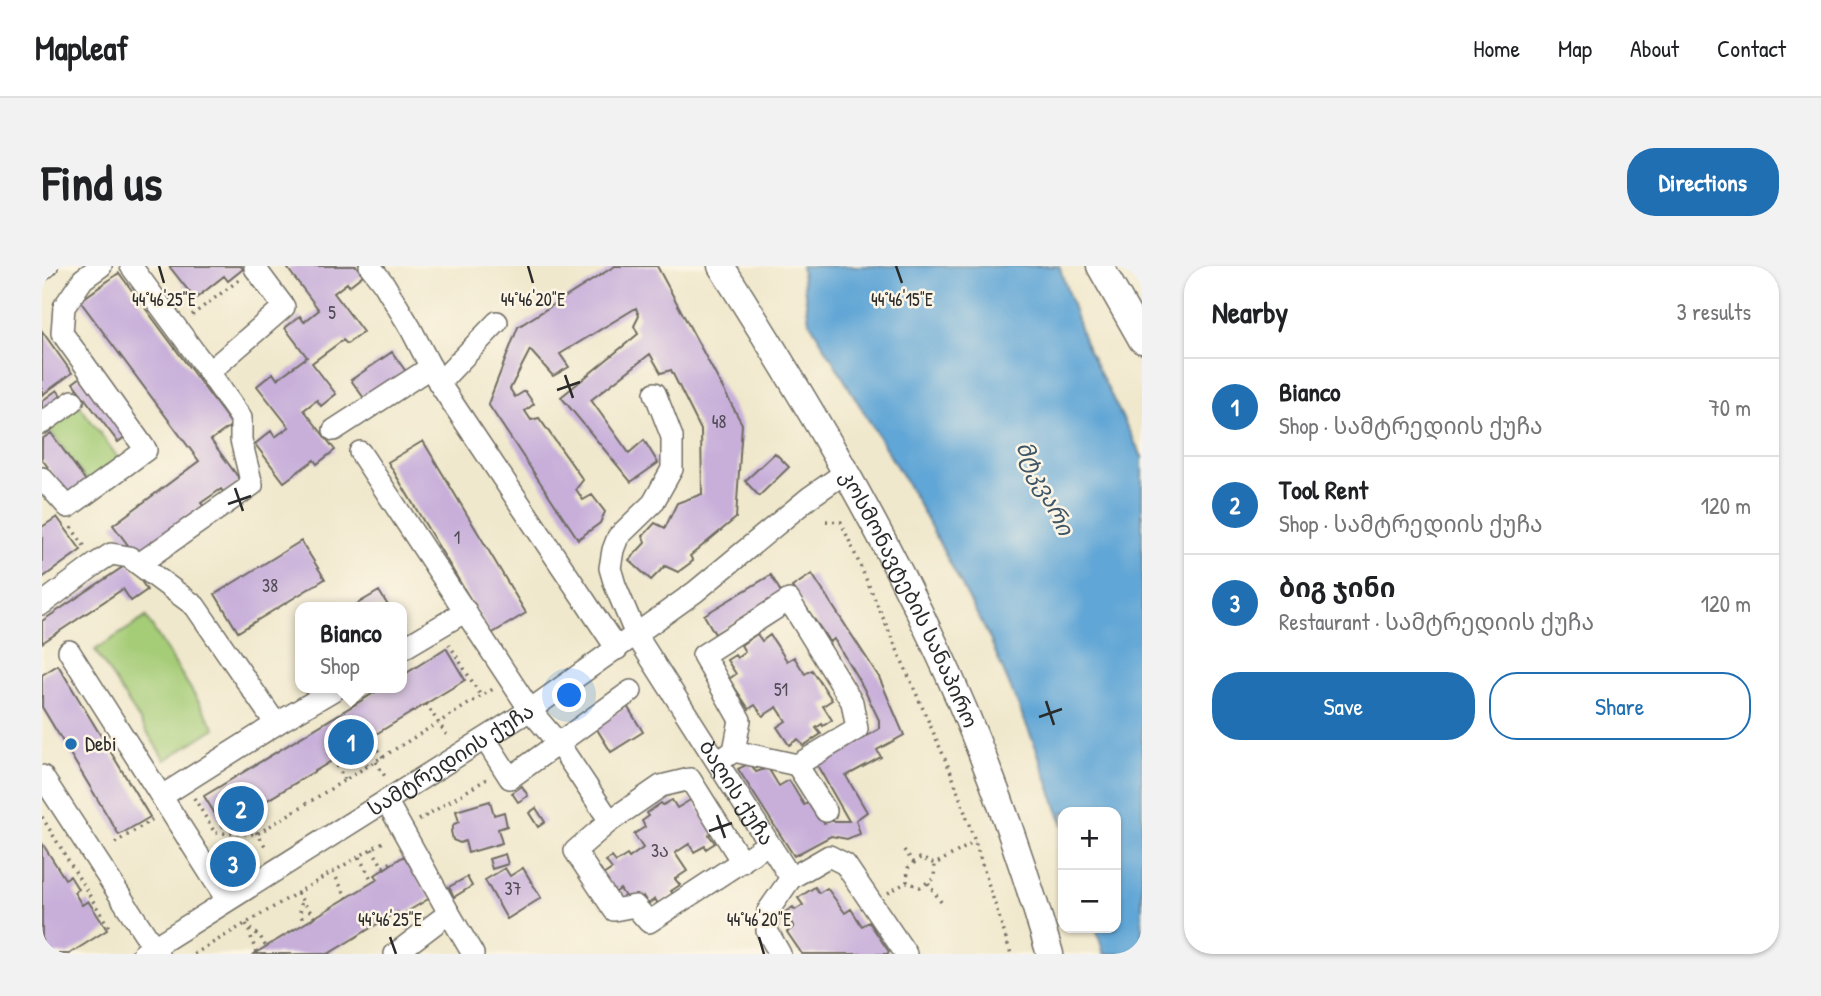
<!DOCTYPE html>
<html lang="en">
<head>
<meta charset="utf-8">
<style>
	body { margin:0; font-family:"Patrick Hand","Noto Sans Georgian",sans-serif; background:#f2f2f2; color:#202124 }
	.controls { position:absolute; right:21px; bottom:21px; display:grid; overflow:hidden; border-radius:14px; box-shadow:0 2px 5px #0004 }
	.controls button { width:63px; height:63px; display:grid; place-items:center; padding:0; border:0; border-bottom:2px solid #e0e0e0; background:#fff; color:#202124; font:35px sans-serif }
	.you { position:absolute; left:528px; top:430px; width:24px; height:24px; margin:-18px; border:5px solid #fff; border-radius:50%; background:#1a73e8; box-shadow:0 0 0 10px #1a73e833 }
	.badge { display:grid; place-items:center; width:46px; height:46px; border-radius:50%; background:#1f6fb2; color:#fff; font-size:23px; font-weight:700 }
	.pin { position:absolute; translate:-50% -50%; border:4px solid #fff; box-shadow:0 2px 7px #0006 }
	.popup { position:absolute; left:253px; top:336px; width:112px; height:91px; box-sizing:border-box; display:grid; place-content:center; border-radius:14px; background:#fff; filter:drop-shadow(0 2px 5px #0005); font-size:23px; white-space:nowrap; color:#757577 }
	.popup b { font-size:26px; color:#202124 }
	.popup::after { content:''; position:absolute; left:50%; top:100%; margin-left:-14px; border:14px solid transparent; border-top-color:#fff }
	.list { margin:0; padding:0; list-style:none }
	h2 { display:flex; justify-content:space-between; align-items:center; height:91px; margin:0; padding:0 28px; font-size:30px }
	h2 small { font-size:23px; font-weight:400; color:#757577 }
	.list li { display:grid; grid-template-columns:46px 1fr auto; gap:21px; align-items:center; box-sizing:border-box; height:98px; padding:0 28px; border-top:2px solid #e0e0e0 }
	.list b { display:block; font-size:26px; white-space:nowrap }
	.list p { margin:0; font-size:23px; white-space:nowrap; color:#757577 }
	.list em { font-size:23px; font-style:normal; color:#757577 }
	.actions { display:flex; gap:14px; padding:21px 28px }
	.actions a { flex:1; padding:16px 0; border:2px solid #1f6fb2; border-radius:28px; text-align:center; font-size:24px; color:#1f6fb2 }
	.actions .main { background:#1f6fb2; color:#fff }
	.map { position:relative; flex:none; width:1100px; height:688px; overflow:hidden; border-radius:28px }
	header { display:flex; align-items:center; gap:42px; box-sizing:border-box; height:98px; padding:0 35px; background:#fff; border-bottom:2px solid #e0e0e0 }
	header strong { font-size:33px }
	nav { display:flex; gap:38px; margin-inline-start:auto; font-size:24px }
	.intro { display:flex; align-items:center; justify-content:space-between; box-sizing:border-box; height:168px; padding:0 42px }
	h1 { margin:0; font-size:49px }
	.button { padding:18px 32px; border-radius:28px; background:#1f6fb2; color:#fff; font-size:24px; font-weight:700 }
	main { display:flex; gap:42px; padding:0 42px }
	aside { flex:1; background:#fff; border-radius:28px; box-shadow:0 2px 5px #0004 }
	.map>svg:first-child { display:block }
	.green { fill:#a5cc77; stroke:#687c51; stroke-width:2 }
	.water { fill:#61a6d6; stroke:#466880; stroke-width:2 }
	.building { fill:#c7afda }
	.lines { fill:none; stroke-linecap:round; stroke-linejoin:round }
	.minor-casing { stroke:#706d63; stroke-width:24 }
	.major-casing { stroke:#706d63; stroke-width:29 }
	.path { stroke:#706d63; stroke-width:3.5; stroke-dasharray:2 5; stroke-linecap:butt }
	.minor { stroke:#fff; stroke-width:21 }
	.major { stroke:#fff; stroke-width:26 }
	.ticks { fill:none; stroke:#2b2b2b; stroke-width:2.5 }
	.poi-dot { fill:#1f6fb2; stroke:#fcf5e5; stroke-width:2.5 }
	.labels { text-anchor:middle; stroke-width:5; stroke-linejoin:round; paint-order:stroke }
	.number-label { font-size:18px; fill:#524c57 }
	.street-label { font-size:21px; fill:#2b2b2b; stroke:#fcf5e5 }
	.poi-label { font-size:21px; fill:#2b2b2b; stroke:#fcf5e5; text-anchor:start }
	.water-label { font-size:23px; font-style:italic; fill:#3e5667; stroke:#fcf5e5 }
	.ticks-label { font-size:18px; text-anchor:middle; fill:#2b2b2b; stroke:#fcf5e5; stroke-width:5; stroke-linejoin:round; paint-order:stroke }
</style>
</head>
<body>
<header>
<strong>Mapleaf</strong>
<nav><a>Home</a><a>Map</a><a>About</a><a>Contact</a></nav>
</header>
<div class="intro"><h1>Find us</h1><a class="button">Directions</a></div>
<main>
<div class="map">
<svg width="1100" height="688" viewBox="0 0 1100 688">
	<rect width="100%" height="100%" fill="#fcf5e5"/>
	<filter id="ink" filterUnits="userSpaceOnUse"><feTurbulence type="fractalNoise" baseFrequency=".0143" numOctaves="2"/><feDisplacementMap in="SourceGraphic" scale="14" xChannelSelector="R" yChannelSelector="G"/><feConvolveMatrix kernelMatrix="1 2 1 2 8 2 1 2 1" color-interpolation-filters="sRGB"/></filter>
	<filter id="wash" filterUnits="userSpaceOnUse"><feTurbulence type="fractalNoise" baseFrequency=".00686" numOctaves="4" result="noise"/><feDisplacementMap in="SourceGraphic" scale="28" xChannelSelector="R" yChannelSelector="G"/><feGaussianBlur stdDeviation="1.57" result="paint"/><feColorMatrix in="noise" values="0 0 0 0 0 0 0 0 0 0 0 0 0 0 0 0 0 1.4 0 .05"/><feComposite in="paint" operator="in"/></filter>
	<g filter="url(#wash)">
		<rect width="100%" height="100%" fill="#f0e8cc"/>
		<path class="green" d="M35,136L77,193L46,216L4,159Z
			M104,351L173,462L123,494L53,384Z"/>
		<path class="water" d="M759,0H1017L1043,77L1100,191V688H1062L1054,662H1074V546H1021V559L993,479L947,371L874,233L767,55Z"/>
		<g id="blocks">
			<path class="building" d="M127,0H199L201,3L186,15L182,10L153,33Z
				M250,0H314L321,9L307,20L305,17L292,27L321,66L305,78L301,74L270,97L294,128L279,140L275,134L262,144L293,184L275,198L272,194L242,216L213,178L229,165L233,171L247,161L215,120L231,107L235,113L265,91L243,62L258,50L262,56L277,44L246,3Z
				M573,0H615L700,158L694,252L648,290L651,295L636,306L623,300L609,314L587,294L603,277L601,270L613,257L623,262L635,237L660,228L659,164L629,104L619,107L608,88L549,134L587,187L602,174L616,197L589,216L519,131L596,68L592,60L597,50L594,42L518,88L527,101L511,110L488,84L468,123L473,131L483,125L492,138L483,145L489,154L497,152L541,214L534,223L541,234L550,229L563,246L558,257L536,273L446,138L476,61Z
				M77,7L190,159L169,174L199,215L183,228L179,223L159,237L165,244L98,295L71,259L157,195L38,35Z
				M0,65L30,107L0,129Z
				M350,86L365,107L324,135L309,114Z
				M43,108L88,167L76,176L31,117Z
				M15,124L24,136L0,154V135Z
				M9,167L44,215L26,229L0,193V173Z
				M381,175L484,347L449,368L346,196Z
				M733,187L747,201L717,230L703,215Z
				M15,251L39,284L0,312V261Z
				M259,275L283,313L196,366L173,328Z
				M87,297L105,324L89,335L81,323L0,377V355Z
				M770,308L837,411L862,469L835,484L839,491L804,510L825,546L814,554L818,568L805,573L789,570L752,590L696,503L708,497L714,506L726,502L737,520L747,514L762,539L769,536L782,557L788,555H807L775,499L837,463V454L821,421L792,373L788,376L750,321Z
				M729,309L740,328L673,368L662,349Z
				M337,325L347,341H310Z
				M715,368L720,375L728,369L745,395L752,391L763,408L770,404L790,434L781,440L790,454L781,460L780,458L774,462L779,468L761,480L756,473L747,479L735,461L744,455L735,441L721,450L713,439L707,443L687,413L694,408L685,394L693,389L695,392L703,386L699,379Z
				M404,382L423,414L181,561L162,530L340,422H360V410Z
				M16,399L108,551L77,569L0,441V409Z
				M585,440L601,466L569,486L553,460Z
				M480,520L486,530L476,536L470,527Z
				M650,533L672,566L667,569L673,577L664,583L663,580L652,586L647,578L633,587L645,605L633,613L638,619L629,625L631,628L616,638L613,633L606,638L601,630L588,638L578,623L573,627L561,609L570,603L564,595L570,591L574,596L585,589L587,592L601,582L592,568L603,561L600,555L607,550L605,547L619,537L621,539L630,534L635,542Z
				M448,535L452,549L462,546L465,560L456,563L460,577L426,587L423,575L418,577L411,574L409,565L412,558L417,556L414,545Z
				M494,542L503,556L496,561L487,547Z
				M0,577L23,613L28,610L36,623L32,626L40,639L46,635L65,664L27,688H0Z
				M463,588L466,598L450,603L447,593Z
				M362,590L388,632L358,650L355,646L286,688H212L336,613L333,609Z
				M463,602L468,610L481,602L499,632L465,653L443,614Z
				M425,611L430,620L412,631L407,621Z
				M773,621L777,627L785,622L803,647L809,643L820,660L827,656L847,686L845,688H760L745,666L752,661L743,646L751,641L753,644L761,639L756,632Z"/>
		</g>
	</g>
	<g filter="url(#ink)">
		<use href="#blocks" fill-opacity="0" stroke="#706d63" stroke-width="2"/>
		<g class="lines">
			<defs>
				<g id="minor">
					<path d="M89,0L167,106"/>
					<path d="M328,0L342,18L369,63L397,117L575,383"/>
					<path d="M0,4L5,0"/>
					<path d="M397,117L455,56"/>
					<path id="s1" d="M613,127L630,171V203L611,237L576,271L571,284L568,302L573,319L594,369L749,612L726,645L725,665L738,688"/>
					<path d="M0,157L31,135"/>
					<path d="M292,164L389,101"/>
					<path d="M318,186L488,444L516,477L568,555"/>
					<path d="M0,212L26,241L104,184L20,67L22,41L41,13L59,0"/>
					<path d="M97,298L210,219L199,174V152L167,106L242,41L213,2L216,0"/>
					<path d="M0,338L55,297L69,288L87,291L153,340L234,458"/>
					<path d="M360,383L424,345"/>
					<path d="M27,385L185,634"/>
					<path d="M443,473L468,512L589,425"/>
					<path d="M676,496L692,485L698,454L661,389L747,334L810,436L815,463L755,499L692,485"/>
					<path d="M755,499L784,545"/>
					<path d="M0,510L116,688"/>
					<path d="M120,530L234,458L295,422"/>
					<path d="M345,536L407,647L353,688"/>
					<path d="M700,596L648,513L619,520L568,555L533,585L572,644L593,640L607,656L726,578"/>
					<path d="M749,612L787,590L803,598L864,688"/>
					<path d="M407,647L431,688"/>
					<path id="s2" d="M101,688L488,444L653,326L768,231L804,206"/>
				</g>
				<g id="major">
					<path id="s3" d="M679,0C757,123 832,248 893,379C940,478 977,584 1008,688"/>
					<path d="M1058,0L1100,74"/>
				</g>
			</defs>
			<use href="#minor" class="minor-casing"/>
			<use href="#major" class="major-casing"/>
			<path class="path" d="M150,49L197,14
				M784,255L799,256L910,509L933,576L969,688
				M29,261L43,281
				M407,378L439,430
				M384,438L406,471
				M328,472L341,491
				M313,480L327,501
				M291,494L305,517
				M334,496L344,512
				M152,532L173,567L215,568L451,423
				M203,548L225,583
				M0,551L68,663
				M377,554L445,513
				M73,577L111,553
				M330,583L341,601L350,596L351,598
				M862,584L872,597
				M317,591L331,616
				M291,606L305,632
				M865,616L866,602L878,592L893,598
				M886,617L899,636
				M255,627L273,652
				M846,627L865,616L878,621L892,612L893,598L933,576
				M259,637L258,648L263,657
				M350,649L357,661
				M204,658C209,666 209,676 215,686
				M208,663L218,670L224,681
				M152,688L343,575"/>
			<use href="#minor" class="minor"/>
			<use href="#major" class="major"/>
		</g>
	</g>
	<path class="ticks" d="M117,0L122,17M486,0L491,17M854,0L860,17M523,109L531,132M515,124L538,116M193,222L201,245M186,238L209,230M1004,435L1012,459M997,451L1020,443M675,549L683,572M667,565L690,557M348,671L354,688M717,671L722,688"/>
	<circle class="poi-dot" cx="29" cy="478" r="7"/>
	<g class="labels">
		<g class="number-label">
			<text x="290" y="53">5</text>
			<text x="677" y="162">48</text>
			<text x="415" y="278">1</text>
			<text x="228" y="326">38</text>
			<text x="739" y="430">51</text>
			<text x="618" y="591">3ა</text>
			<text x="471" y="629">37</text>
		</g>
		<g class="street-label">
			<text dy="7" stroke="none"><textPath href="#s3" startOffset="383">კოსმონავტების სანაპირო</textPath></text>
			<text dy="7" stroke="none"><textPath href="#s2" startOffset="364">სამტრედიის ქუჩა</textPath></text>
			<text dy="7" stroke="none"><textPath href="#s1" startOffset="458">ბაღის ქუჩა</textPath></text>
		</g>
		<g class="poi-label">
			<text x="43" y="485">Debi</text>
		</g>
		<g class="water-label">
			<text transform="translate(1003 222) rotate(64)" y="8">მტკვარი</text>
		</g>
	</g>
	<g class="ticks-label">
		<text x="122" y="40">44°46'25"E</text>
		<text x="491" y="40">44°46'20"E</text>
		<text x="860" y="40">44°46'15"E</text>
		<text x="348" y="660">44°46'25"E</text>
		<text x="717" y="660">44°46'20"E</text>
	</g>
</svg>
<div class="controls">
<button>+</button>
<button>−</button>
</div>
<div class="you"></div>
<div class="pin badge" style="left:309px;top:476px">1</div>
<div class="popup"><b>Bianco</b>Shop</div>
<div class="pin badge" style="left:199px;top:543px">2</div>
<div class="pin badge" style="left:191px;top:598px">3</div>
</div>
<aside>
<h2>Nearby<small>3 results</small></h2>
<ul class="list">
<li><span class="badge">1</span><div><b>Bianco</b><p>Shop · სამტრედიის ქუჩა</p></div><em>70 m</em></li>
<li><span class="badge">2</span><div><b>Tool Rent</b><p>Shop · სამტრედიის ქუჩა</p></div><em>120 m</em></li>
<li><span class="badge">3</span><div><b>ბიგ ჯინი</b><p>Restaurant · სამტრედიის ქუჩა</p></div><em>120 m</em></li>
</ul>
<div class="actions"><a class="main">Save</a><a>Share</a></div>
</aside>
</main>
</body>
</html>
